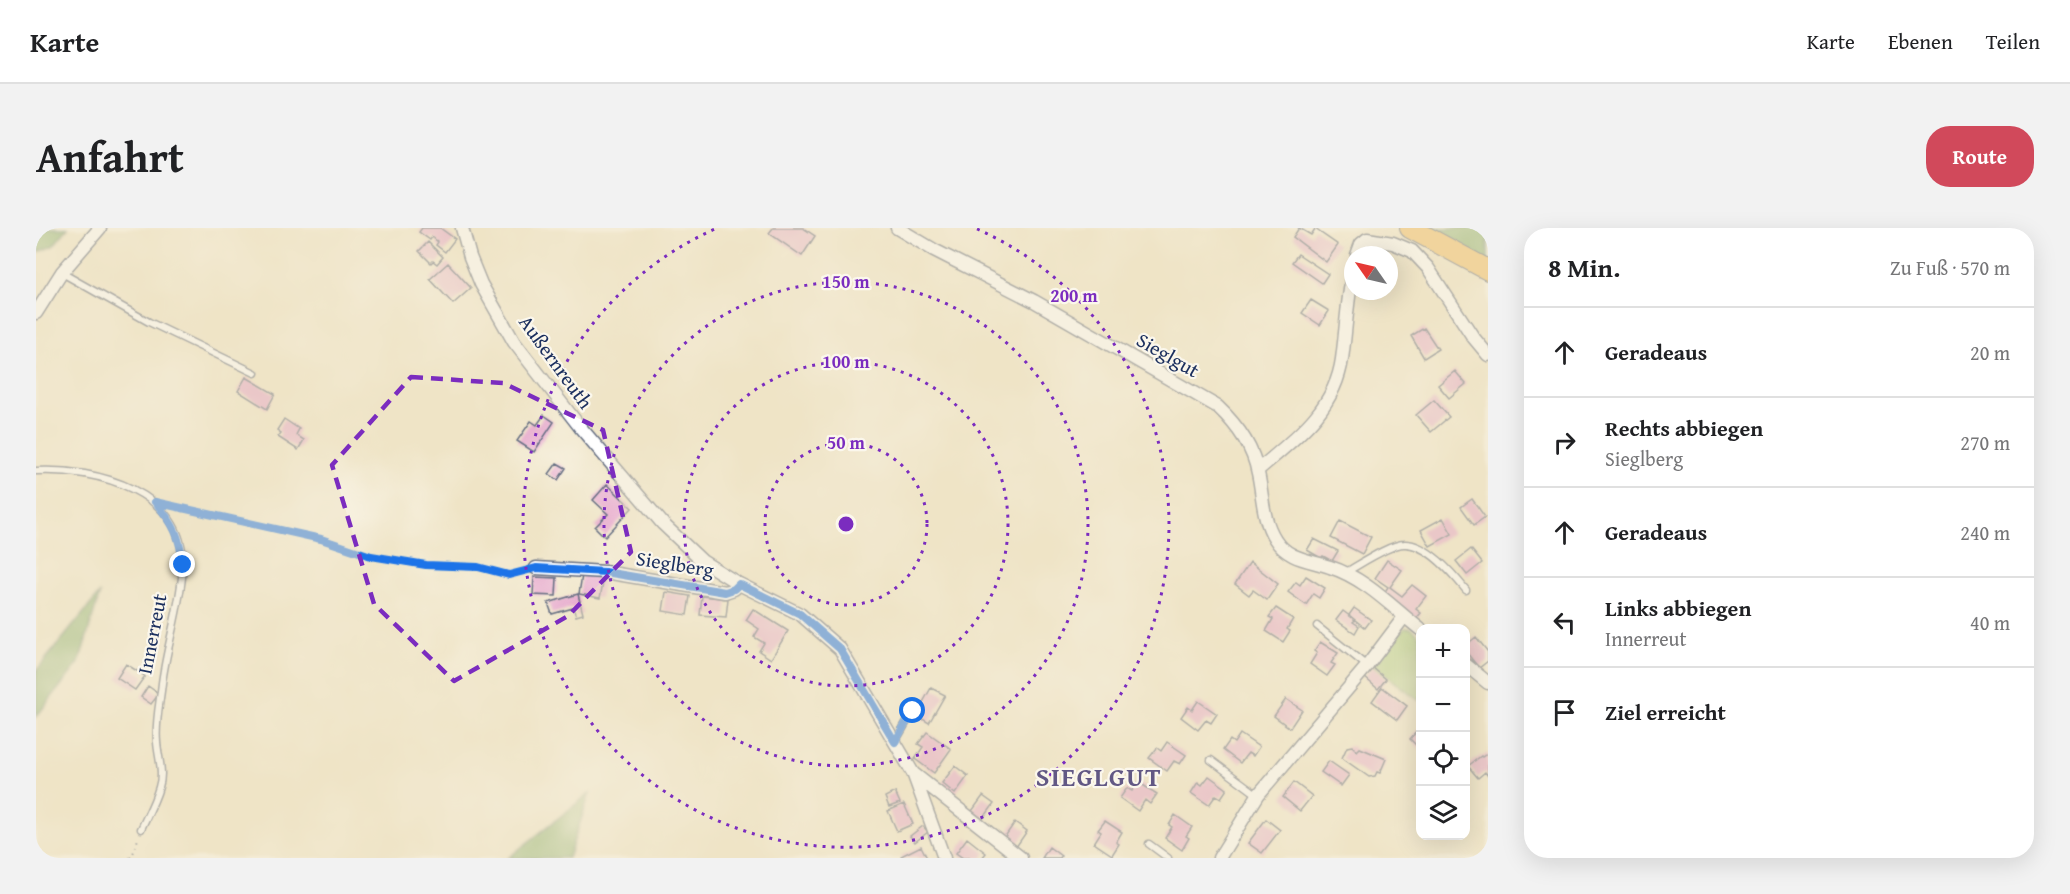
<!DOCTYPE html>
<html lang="de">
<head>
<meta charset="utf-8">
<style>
	body { margin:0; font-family:"Gentium Book Plus",serif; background:#f2f2f2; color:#202124 }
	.controls { position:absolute; right:18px; bottom:18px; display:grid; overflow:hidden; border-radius:12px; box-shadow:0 6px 24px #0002 }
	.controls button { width:54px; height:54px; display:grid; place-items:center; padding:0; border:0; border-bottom:2px solid #e0e0e0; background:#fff; color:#202124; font:30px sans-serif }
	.compass { position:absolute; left:1308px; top:18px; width:54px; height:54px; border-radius:50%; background:#fff; box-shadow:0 6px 24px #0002; rotate:304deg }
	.stop { position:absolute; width:18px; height:18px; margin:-14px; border:4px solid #1a73e8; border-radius:50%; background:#fff }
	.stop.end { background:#1a73e8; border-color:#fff; box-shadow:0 2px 6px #0008 }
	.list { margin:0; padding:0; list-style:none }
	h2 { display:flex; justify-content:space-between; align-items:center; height:78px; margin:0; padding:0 24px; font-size:26px }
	h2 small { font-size:20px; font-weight:400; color:#757577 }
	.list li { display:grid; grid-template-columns:39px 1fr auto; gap:18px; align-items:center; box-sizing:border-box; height:90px; padding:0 24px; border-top:2px solid #e0e0e0 }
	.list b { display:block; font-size:22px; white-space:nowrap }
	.list p { margin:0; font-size:20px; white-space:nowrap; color:#757577 }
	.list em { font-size:20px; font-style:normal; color:#757577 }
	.icon { flex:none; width:33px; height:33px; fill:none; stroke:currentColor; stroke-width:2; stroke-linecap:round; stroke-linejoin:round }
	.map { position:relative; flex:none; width:1452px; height:630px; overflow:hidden; border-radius:24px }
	header { display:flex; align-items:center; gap:36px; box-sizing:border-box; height:84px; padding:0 30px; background:#fff; border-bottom:2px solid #e0e0e0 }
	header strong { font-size:28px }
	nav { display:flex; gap:33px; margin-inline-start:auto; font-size:21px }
	.intro { display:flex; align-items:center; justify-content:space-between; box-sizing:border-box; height:144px; padding:0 36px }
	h1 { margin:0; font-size:42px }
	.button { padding:15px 27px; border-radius:24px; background:#d1495b; color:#fff; font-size:21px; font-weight:700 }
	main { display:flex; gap:36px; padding:0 36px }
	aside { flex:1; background:#fff; border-radius:24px; box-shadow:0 6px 24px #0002 }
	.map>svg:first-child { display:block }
	.green { fill:#a0c874; stroke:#5e7c69; stroke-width:1.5 }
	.forest { fill:#80ac66; stroke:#4e6e62; stroke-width:1.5 }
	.building { fill:#e5a4cb }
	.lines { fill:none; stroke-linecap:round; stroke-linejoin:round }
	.service-casing { stroke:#656e82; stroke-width:9 }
	.minor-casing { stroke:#656e82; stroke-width:15 }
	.primary-casing { stroke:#656e82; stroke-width:22 }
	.path { stroke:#656e82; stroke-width:2; stroke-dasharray:1.5 4.5; stroke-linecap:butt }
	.service { stroke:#fff; stroke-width:6 }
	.minor { stroke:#fff; stroke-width:12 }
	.primary { stroke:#f3c26a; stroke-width:20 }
	.route { stroke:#1a73e8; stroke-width:8 }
	.marked { fill:none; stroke:#7b2cbf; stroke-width:4.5; stroke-dasharray:12 8; stroke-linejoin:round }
	.ring { fill:none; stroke:#7b2cbf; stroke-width:3; stroke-dasharray:3 6 }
	.labels { text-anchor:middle; stroke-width:4.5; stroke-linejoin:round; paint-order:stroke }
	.street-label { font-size:20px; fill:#1b2f5e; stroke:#fbf7ec }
	.district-label { font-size:26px; font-weight:bold; letter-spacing:1.5px; fill:#625884; stroke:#fbf7ec }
	.centre { fill:#7b2cbf; stroke:#fbf7ec; stroke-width:3 }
	.ring-label { font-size:18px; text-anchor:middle; font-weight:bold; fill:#7b2cbf; stroke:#fbf7ec; stroke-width:4.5; stroke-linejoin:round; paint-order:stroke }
</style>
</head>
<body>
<header>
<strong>Karte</strong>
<nav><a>Karte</a><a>Ebenen</a><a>Teilen</a></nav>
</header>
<div class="intro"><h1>Anfahrt</h1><a class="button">Route</a></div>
<main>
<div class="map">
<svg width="1452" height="630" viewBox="0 0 1452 630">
	<rect width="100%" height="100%" fill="#fbf7ec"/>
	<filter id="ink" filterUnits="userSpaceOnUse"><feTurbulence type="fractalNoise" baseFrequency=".0167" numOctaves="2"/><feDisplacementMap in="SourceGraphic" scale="12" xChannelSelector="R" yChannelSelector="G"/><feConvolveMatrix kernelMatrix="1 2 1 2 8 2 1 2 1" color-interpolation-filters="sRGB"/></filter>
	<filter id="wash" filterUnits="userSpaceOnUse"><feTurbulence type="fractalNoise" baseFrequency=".008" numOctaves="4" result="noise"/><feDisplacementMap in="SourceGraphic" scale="24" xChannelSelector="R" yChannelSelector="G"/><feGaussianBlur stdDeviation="1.35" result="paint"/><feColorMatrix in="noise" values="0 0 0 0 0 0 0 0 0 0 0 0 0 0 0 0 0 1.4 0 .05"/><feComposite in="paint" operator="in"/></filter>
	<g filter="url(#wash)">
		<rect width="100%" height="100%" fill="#efe4c6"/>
		<path class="green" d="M1368,400H1375L1384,408V473L1337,438Z"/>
		<path class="forest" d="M0,0H32L17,18L0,25Z
			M1388,0H1452V35Z
			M64,365L43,435L0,489V443Z
			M554,565L532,630H472Z"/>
		<g id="blocks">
			<path class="building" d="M386,0H404L419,11L409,24L400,17L402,14L396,9L394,12L383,4Z
				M737,0H767L779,8L766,28L733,5Z
				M1263,0L1275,7L1279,1L1302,17L1290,34L1257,9Z
				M392,14L407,29L401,36L397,33L395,35L383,23Z
				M1262,26L1292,46L1286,55L1256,34Z
				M412,35L435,60L417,76L394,51Z
				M1275,72L1293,83L1284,97L1266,85Z
				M1388,100L1402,121L1388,130L1375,108Z
				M1419,143L1430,156L1413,170L1402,157Z
				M210,149L239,166L231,181L202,163Z
				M1398,172L1413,189L1395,204L1380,187Z
				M508,187L518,194L498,224L481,213L495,193L501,197Z
				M248,191L263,201L260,207L268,212L262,222L242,209L245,205L241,202Z
				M521,235L530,240L522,252L513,246Z
				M571,256L596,280L569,309L559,299L572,286L557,272Z
				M1436,271L1449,289L1438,297L1425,279Z
				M1407,290L1416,306L1394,318L1385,302Z
				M1304,293L1335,309L1326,326L1295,310Z
				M1278,311L1302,323L1296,333L1287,328L1285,330L1271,322Z
				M1435,321L1446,335L1431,347L1420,333Z
				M1351,332L1366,342L1354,359L1366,368L1376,357L1390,368L1380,381L1385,385L1379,392L1346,368L1352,359L1339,350Z
				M1214,334L1242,356L1231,372L1217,362L1213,367L1199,356Z
				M546,347L568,350L564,370L543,366Z
				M1270,348L1289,360L1283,370L1277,366L1270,377L1252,364L1260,354L1264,357Z
				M498,349L521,350L520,368L497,367Z
				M630,364L654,368L651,387L627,383Z
				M542,366L547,386L540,388L537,380L516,386L512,375Z
				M666,368L692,371L690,389L664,387Z
				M1240,380L1257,391L1251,401L1254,403L1247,414L1230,403L1237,391L1233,389Z
				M1318,380L1335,392L1329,400L1313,387Z
				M717,381L752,403L735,431L723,423L728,415L718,409L723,401L710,392Z
				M1307,383L1319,392L1317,394L1323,398L1319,405L1300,392Z
				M1440,409L1452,424V433L1443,440L1430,424V417Z
				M1284,414L1302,425L1295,435L1299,437L1291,448L1274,436L1281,425L1278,423Z
				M90,436L109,448L99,462L81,450Z
				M1336,439L1350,451L1342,461L1328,449Z
				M112,458L123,466L115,476L105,469Z
				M1346,459L1371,478L1361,492L1336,473Z
				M895,460L909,467L893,495L880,487Z
				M1250,471L1266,482L1254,500L1238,488Z
				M1162,473L1181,486L1175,495L1170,492L1162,502L1145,489L1152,479L1156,482Z
				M1384,500V521L1374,511Z
				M891,504L915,521L898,545L879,531L887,519L882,516Z
				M1204,506L1223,519L1217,528L1212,525L1204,535L1187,522L1194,512L1198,515Z
				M1131,514L1150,527L1144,536L1138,533L1131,543L1113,530L1121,520L1125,523Z
				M1316,518L1321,523L1324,520L1350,531L1344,545L1341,544L1339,548L1333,549L1306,530L1311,519Z
				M1452,525V548L1449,544L1442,550L1432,538L1445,528L1446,529Z
				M1293,533L1313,547L1305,558L1285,544Z
				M919,538L932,548L919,566L906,555Z
				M1173,548L1191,561L1185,570L1180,567L1173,577L1155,565L1162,554L1166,557Z
				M1102,554L1121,566L1114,576L1109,572L1102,583L1084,570L1091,560L1096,563Z
				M1258,554L1276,568L1264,583L1247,569Z
				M859,564L864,575L853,579L849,569Z
				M947,568L958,576L947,591L936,583Z
				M868,576L877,596L861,603L852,583Z
				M1139,587L1156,599L1150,608L1153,610L1146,622L1129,610L1136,599L1133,597Z
				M1230,591L1244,602L1226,625L1212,615Z
				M1069,593L1086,604L1080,614L1083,616L1076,627L1058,615L1065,604L1062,602Z
				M979,594L991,603L980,619L968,610Z
				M887,598L892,604L879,614L874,608Z
				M931,610L950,625L946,630H927L920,625Z
				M885,618L891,630H866L865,628Z
				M1013,619L1025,628L1024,630H1006Z"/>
		</g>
	</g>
	<g filter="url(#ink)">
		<use href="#blocks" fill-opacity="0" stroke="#656e82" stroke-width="1.5"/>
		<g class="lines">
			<defs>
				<path id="service" d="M26,45L113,94L219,145
					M0,243C60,240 149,263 147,338C145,377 131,416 126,455C124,474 119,495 121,514C122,529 128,544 123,559C119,573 111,588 105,601
					M1310,344C1323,337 1354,316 1368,316C1391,315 1417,346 1430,362
					M1281,398L1331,438
					M859,514L877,483
					M1175,532L1222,567
					M1113,616L1132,630"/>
				<path id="minor" d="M426,0L434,29L445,56L478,114L544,199L627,296L666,333L703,356L764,386L804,421L877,545L908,630
					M861,0L898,22L998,73L1182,179C1200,196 1217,219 1222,245C1227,267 1226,291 1239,311C1252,332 1274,332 1294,339C1329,350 1356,379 1384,401
					M1321,27L1325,16L1331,11L1357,15L1376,23L1392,40L1437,109L1452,127
					M0,85L26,44L64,0
					M1222,242C1258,211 1299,182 1306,131C1310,102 1311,73 1317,44
					M500,340L569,344L689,364L698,361L703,356
					M1430,437L1452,455
					M878,546L985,630
					M1183,630L1222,567L1331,438L1368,389"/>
				<path id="primary" d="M1374,0L1452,42"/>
			</defs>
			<use href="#service" class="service-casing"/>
			<use href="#minor" class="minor-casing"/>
			<use href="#primary" class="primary-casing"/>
			<path class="path" d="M130,276L285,311L335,328L390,337L442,339L473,347L490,343
				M94,630L97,626L103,608"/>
			<use href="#service" class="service"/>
			<use href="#minor" class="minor"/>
			<use href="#primary" class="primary"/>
		</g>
	</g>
	<g class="lines" filter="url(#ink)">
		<path class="route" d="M147,337C144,308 138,296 119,274L285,311L335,328L390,337L442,339L473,347L500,340L569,344L689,364L698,361L703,356L764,386L804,421L859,514L877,483"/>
	</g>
	<path d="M0 0H1452V630H0ZM375,149L467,155L567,202L595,324L532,388L418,453L338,376L296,237Z" fill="#efe4c6" fill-opacity=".55" fill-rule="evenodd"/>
	<path class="marked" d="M375,149L467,155L567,202L595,324L532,388L418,453L338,376L296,237Z"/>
	<g class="ring">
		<circle cx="810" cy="296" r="81"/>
		<circle cx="810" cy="296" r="162"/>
		<circle cx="810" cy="296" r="242"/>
		<path d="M941 1A323 323 0 1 1 679 1"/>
	</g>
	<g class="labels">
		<g class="street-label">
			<text transform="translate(1132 127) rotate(30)" y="7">Sieglgut</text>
			<text transform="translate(520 134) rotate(54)" y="7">Außernreuth</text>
			<text transform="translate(639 336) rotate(9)" y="7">Sieglberg</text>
			<text transform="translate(116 406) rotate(-79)" y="7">Innerreut</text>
		</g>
		<g class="district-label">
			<text x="1063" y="558">SIEGLGUT</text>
		</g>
	</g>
	<circle cx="810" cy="296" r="9" class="centre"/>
	<g class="ring-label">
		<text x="810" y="60">150 m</text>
		<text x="1038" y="74">200 m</text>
		<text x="810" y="140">100 m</text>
		<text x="810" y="221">50 m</text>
	</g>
</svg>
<div class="controls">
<button>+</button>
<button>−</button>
<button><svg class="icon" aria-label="locate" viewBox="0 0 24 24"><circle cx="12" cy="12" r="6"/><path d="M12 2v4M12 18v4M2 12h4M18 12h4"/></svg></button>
<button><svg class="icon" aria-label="layers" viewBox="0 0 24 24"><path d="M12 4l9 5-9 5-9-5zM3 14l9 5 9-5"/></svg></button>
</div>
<svg class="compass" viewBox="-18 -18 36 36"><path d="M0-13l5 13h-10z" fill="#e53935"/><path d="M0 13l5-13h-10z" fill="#757577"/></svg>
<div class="stop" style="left:877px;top:483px"></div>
<div class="stop end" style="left:147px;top:337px"></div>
</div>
<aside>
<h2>8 Min.<small>Zu Fuß · 570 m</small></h2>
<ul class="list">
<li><svg class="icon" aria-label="ahead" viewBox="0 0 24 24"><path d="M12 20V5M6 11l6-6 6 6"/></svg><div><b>Geradeaus</b></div><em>20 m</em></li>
<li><svg class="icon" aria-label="right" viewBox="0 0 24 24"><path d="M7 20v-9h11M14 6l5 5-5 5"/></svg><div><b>Rechts abbiegen</b><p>Sieglberg</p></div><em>270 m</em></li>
<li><svg class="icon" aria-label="ahead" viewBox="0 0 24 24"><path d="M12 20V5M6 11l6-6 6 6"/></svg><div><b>Geradeaus</b></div><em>240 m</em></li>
<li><svg class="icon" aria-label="left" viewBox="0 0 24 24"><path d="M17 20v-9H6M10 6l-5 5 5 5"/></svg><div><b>Links abbiegen</b><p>Innerreut</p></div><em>40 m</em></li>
<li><svg class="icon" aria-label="arrive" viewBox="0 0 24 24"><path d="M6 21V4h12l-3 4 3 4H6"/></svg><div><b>Ziel erreicht</b></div></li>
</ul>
</aside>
</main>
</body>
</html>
